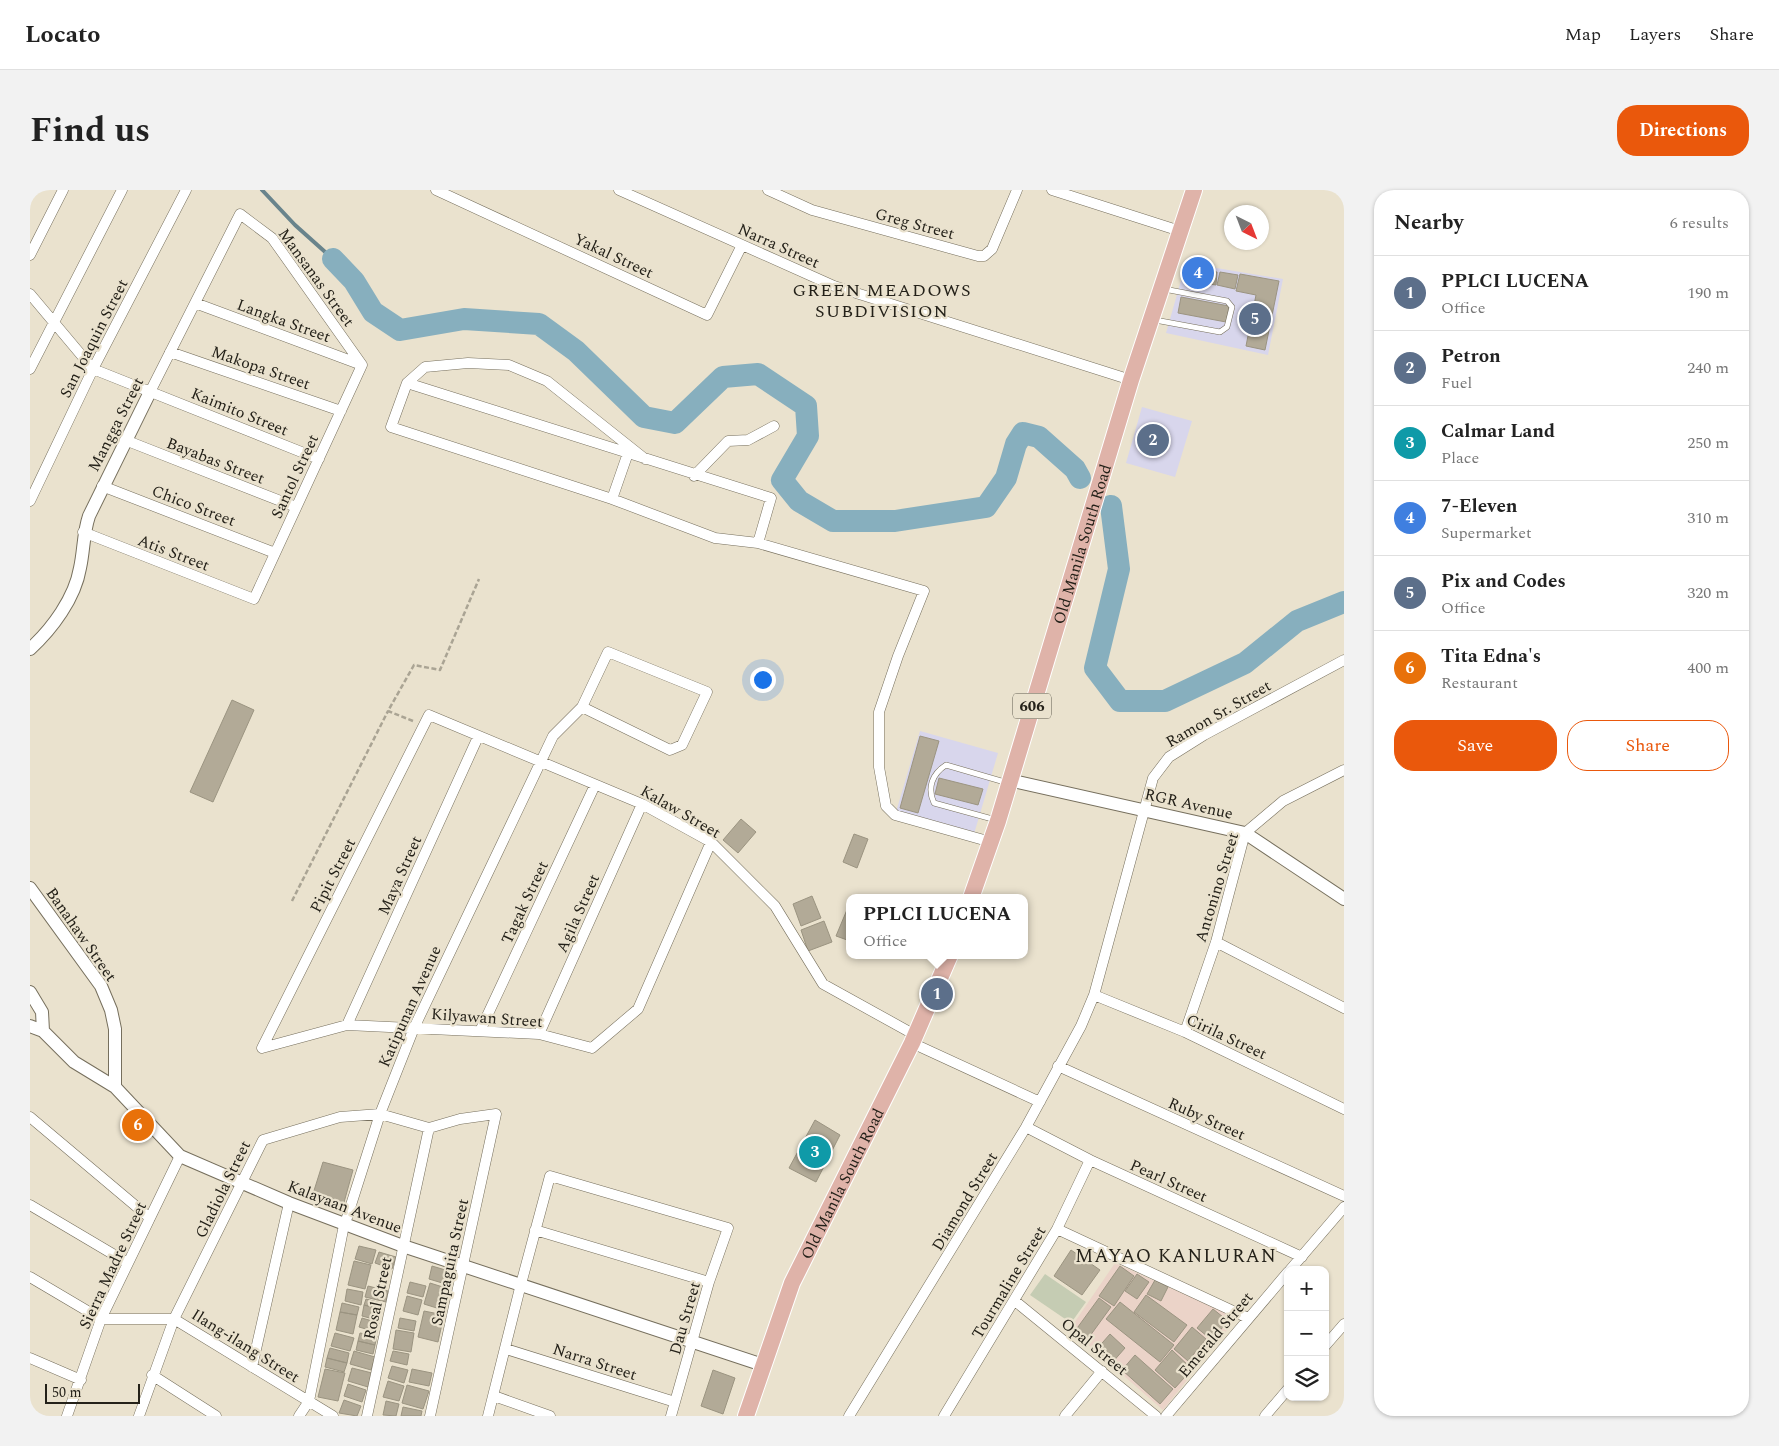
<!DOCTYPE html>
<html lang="en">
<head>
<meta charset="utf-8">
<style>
	body { margin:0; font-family:Spectral,serif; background:#f2f2f2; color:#222 }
	.controls { position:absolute; right:15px; bottom:15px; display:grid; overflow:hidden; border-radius:10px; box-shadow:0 1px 4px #0004 }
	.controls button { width:45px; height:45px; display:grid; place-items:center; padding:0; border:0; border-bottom:1px solid #e0e0e0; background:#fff; color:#222; font:25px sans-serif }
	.compass { position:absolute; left:1194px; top:15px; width:45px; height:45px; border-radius:50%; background:#fff; box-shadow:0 1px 4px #0004; rotate:138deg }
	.scale { position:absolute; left:15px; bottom:12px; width:95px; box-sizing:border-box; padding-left:5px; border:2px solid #242119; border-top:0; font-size:14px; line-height:18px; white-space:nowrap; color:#242119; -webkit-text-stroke:4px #eae2ce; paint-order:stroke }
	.you { position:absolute; left:732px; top:489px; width:18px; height:18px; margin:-12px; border:4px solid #fff; border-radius:50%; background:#1a73e8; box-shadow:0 0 0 8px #1a73e833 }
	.badge { display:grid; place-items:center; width:32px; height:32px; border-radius:50%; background:#ea580c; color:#fff; font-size:16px; font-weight:700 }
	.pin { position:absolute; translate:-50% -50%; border:2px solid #fff; box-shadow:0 1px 5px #0006 }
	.popup { position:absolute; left:816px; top:704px; width:182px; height:65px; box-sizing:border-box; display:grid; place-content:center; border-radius:10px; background:#fff; filter:drop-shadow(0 1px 4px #0005); font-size:16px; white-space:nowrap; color:#767676 }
	.popup b { font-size:19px; color:#222 }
	.popup::after { content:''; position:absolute; left:50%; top:100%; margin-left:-10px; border:10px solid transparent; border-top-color:#fff }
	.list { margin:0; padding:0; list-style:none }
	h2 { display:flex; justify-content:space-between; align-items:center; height:65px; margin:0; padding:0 20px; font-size:21px }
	h2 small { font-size:16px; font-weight:400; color:#767676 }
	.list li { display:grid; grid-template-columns:32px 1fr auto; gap:15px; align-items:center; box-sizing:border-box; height:75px; padding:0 20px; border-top:1px solid #e0e0e0 }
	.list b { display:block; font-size:19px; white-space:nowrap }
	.list p { margin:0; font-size:16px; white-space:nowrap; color:#767676 }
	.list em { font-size:16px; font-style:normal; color:#767676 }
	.actions { display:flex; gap:10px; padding:15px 20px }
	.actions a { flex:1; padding:11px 0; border:1px solid #ea580c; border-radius:20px; text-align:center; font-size:18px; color:#ea580c }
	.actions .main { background:#ea580c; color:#fff }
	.icon { flex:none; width:28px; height:28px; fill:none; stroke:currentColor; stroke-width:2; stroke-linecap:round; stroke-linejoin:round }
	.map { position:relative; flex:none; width:1314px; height:1226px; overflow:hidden; border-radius:20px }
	header { display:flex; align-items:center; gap:30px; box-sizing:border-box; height:70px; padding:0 25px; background:#fff; border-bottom:1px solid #e0e0e0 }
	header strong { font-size:24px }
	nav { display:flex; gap:28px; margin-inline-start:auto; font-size:18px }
	.intro { display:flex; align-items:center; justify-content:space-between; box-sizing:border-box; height:120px; padding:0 30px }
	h1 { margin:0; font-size:35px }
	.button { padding:12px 22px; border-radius:20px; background:#ea580c; color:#fff; font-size:18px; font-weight:700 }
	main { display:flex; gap:30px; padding:0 30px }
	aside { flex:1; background:#fff; border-radius:20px; box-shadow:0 1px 4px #0004 }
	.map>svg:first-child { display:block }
	.commercial { fill:#d8d6ec }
	.education { fill:#ebd3c8 }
	.green { fill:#c5ccb3 }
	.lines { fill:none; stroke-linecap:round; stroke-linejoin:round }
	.stream { stroke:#69848c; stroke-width:4 }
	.river { stroke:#87afbe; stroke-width:22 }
	.building { fill:#b2aa97; stroke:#9b9481 }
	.service-casing { stroke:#766f5d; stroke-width:6 }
	.minor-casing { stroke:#766f5d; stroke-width:11 }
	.tertiary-casing { stroke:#766f5d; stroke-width:14 }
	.primary-casing { stroke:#fff; stroke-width:18 }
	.path { stroke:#aaa494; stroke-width:2.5; stroke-dasharray:5 2.5; stroke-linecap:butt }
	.service { stroke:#fff; stroke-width:5 }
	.minor { stroke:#fff; stroke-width:10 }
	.tertiary { stroke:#fff; stroke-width:12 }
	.primary { stroke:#dfb3a9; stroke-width:16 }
	.labels { text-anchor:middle; stroke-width:4.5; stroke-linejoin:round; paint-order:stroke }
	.shield { fill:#eae2ce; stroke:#5f5b4f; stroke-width:1 }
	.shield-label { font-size:15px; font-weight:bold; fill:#242119 }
	.street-label { font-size:16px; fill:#242119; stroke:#eae2ce }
	.neighbourhood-label { font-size:18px; letter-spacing:1px; fill:#242119; stroke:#eae2ce }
	.quarter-label { font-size:19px; letter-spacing:1px; fill:#242119; stroke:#eae2ce }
</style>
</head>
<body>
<header>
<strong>Locato</strong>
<nav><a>Map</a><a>Layers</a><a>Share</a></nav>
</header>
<div class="intro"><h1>Find us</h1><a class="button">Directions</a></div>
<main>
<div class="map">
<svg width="1314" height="1226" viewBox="0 0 1314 1226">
	<rect width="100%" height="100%" fill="#eae2ce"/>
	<path class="commercial" d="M1156,73L1253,89L1238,165L1136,143Z
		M1112,217L1162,231L1145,287L1096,273Z
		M890,541L968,563L944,644L866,622Z"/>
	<path class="education" d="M1085,1073L1207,1128L1133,1220L1040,1139Z"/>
	<path class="green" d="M1015,1084L1056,1112L1041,1133L1000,1105Z"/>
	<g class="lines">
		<path class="stream" d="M232,0L265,35L303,69"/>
		<path class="river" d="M303,69L324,91L343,122L370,140L434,129L509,134L546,161L614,227L645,233L693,187L728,184L776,216L778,246L752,290L769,311L803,331H865L956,317L976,288L986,254L993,243L1009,247L1045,279L1050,288
			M1081,316L1089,379L1065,478L1090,511H1135L1215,473L1267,431L1314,412"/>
	</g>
	<path class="building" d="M1166,80L1187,82L1186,95L1171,93L1164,85Z
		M1190,82L1208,85L1205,99L1187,95Z
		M1210,84L1249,91L1235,160L1216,156L1226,105L1206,101Z
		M1151,107L1199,116L1196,132L1148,123Z
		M1110,238L1140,246L1136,261L1107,253Z
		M202,510L224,520L183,612L160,602Z
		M890,546L909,551L888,623L870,618Z
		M909,588L953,599L948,615L905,604Z
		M711,629L726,642L708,663L693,650Z
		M824,644L838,649L827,678L813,672Z
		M782,706L791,728L771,736L763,714Z
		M819,715H820V751L806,746Z
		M794,731L802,752L778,761L771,740Z
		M785,930L810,945L786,992L759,978Z
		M293,972L323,980L313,1016L282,1007Z
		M329,1056L346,1060L342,1074L325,1069Z
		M1041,1060L1070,1080L1052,1105L1024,1086Z
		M349,1062L366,1067L362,1079L345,1073Z
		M324,1071L341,1075L335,1099L318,1095Z
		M402,1076L422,1082L419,1095L399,1089Z
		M1090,1076L1104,1086L1084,1116L1069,1106Z
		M1107,1084L1119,1092L1107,1109L1095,1101Z
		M1125,1090L1138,1097L1131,1111L1117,1104Z
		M380,1092L396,1096L393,1107L377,1103Z
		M400,1093L416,1098L410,1119L394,1114Z
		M338,1096L358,1101L356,1112L335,1107Z
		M317,1099L333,1102L331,1115L315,1111Z
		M1116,1105L1157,1135L1144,1152L1104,1122Z
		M377,1106L392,1110L388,1125L373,1121Z
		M1069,1108L1081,1117L1057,1150L1045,1141Z
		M336,1109L351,1113L350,1119L334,1115Z
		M1090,1112L1144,1155L1130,1172L1076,1129Z
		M312,1113L329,1117L327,1125L310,1122Z
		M334,1115L350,1119L347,1130L332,1126Z
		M1183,1119L1198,1131L1182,1150L1167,1138Z
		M394,1121L414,1125L408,1152L388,1147Z
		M310,1122L327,1125L323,1144L306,1140Z
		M332,1128L349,1133L346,1142L329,1137Z
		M370,1128L386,1131L384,1141L368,1138Z
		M1162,1137L1176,1149L1158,1171L1144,1159Z
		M366,1140L384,1143L381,1162L363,1159Z
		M305,1143L324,1148L320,1161L301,1156Z
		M330,1143L347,1146L345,1155L328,1151Z
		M1080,1144L1095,1158L1081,1174L1066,1160Z
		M328,1151L345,1155L343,1164L326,1160Z
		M300,1158L319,1163L317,1173L297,1168Z
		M1142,1160L1162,1179L1145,1198L1125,1180Z
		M324,1161L345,1167L341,1180L320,1174Z
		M363,1161L379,1164L377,1175L360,1171Z
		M1105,1165L1143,1199L1130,1214L1092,1180Z
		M297,1168L317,1173L314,1182L295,1177Z
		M362,1176L378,1180L374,1193L358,1188Z
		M322,1178L342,1183L338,1197L318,1191Z
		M295,1179L315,1183L308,1211L288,1207Z
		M382,1179L402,1183L399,1196L379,1192Z
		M683,1180L705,1188L693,1224L671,1216Z
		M358,1191L374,1196L369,1211L353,1207Z
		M318,1194L336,1200L332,1212L314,1206Z
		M377,1195L399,1201L393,1219L372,1213Z
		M314,1210L331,1216L327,1226L309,1223Z
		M356,1211L369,1214L366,1226L353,1225Z
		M373,1217L392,1221L391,1226H371Z"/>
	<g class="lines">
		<defs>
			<path id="service" d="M1125,130L1190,142L1197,137L1202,117L1197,111L1134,99
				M966,630L904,613C897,598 902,584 916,575L978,593"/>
			<path id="minor" d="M406,0L677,125L712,55
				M589,0L804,96L1101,190
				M738,0L782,20L948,66H954L962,59L987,0
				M1022,0L1150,41
				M0,65L33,0
				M0,104L63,179L289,269
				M165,113L332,175
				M140,162L311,221
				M0,179L92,0
				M377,193L741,308L728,353
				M120,202L210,24L242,48L332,175
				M95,250L266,317
				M615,269L517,191L479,175L438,173L395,177L377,193L361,237L582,309L685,348L728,353L894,401L868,466L849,522V577L856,616L865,625L961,652
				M664,286L698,251L718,250L744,236
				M72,296L245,363
				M582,309L598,263
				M0,311L63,179L156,0
				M53,342L224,409L332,175
				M1186,752L1314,818
				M1064,805L1155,842L1314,919
				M317,835L448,547
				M450,841L565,595
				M1155,842L1186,752L1215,643L1253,611L1314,580
				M509,844L612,614
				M882,853L1010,912
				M232,858L399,525L612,614L681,652L745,716L793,794L885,845
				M232,858L317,835L509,844L562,858L608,819L681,652
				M1028,876L1314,1006
				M0,927L120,1028
				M996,937L1060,970L1272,1067
				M0,1015L98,1073
				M1027,1039L1218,1128
				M505,1040L679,1092
				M1260,1080L1314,1017
				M0,1087L71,1129H144L303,1226
				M985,1111L1126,1226
				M1295,1156L1314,1134
				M476,1159L645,1212
				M0,1168L51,1190
				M222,1177L259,1013
				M122,1185L186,1226
				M464,1206L520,1226
				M37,1226L71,1129L150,966
				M109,1226L144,1129L233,950L310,927L350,924L399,938L430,929L466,924L400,1226
				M269,1226L279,1211L313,1040L350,924L384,838L523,546L552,517L578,462L677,502L652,555L640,560L552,517
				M337,1226L399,938
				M458,1226L491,1094L520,986L698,1038L679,1092L641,1226
				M819,1226L996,937L1051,836L1064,805L1123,588L1139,567L1174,545L1314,470
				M914,1226L1027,1039L1060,970
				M1035,1226L1072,1181
				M1136,1226L1258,1082
				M1235,1226L1258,1199"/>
			<path id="tertiary" d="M0,459C22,439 45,408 50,378C54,360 53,344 59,326L120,202
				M979,590L1215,643L1314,709
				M0,698L71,796L81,820L85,839V897
				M0,802L12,822L13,841
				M0,836L13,841L44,872L85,897L150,966L259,1013L373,1056L733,1175"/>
			<g id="primary">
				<path id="s1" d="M941,708L968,631L1101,190L1164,0"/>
				<path id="s2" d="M716,1226L762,1093L882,853L920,765"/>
			</g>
		</defs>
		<use href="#service" class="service-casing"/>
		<use href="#minor" class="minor-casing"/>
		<use href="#tertiary" class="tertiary-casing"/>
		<use href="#primary" class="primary-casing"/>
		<path class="path" d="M383,531L358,521L384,475L410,480L449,389
			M262,711L358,521"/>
		<use href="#service" class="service"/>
		<use href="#minor" class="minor"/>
		<use href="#tertiary" class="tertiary"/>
		<use href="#primary" class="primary"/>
	</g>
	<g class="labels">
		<rect class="shield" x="983" y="503.5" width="38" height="25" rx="4"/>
		<g class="shield-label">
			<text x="1002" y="521">606</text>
		</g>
		<g class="street-label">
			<text transform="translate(885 33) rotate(15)" y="6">Greg Street</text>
			<text transform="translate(749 55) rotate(24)" y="6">Narra Street</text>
			<text transform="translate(584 65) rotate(25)" y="6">Yakal Street</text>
			<text transform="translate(287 87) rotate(54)" y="6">Mansanas Street</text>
			<text transform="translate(254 130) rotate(20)" y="6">Langka Street</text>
			<text transform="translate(63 148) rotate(-63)" y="6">San Joaquin Street</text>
			<text transform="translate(231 177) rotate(19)" y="6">Makopa Street</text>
			<text transform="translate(210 221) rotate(22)" y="6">Kaimito Street</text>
			<text transform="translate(85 234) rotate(-63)" y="6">Mangga Street</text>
			<text transform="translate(186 270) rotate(21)" y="6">Bayabas Street</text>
			<text transform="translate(264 286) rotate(-65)" y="6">Santol Street</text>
			<text transform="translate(164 315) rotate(21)" y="6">Chico Street</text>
			<text dy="6" stroke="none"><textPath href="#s1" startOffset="371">Old Manila South Road</textPath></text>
			<text transform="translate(144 362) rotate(21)" y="6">Atis Street</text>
			<text transform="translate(1188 523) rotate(-30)" y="6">Ramon Sr. Street</text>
			<text transform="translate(1159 613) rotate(13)" y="6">RGR Avenue</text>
			<text transform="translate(651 621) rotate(30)" y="6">Kalaw Street</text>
			<text transform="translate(302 685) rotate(-63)" y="6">Pipit Street</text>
			<text transform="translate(369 685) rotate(-66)" y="6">Maya Street</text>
			<text transform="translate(1186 697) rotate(-73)" y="6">Antonino Street</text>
			<text transform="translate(494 712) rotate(-65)" y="6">Tagak Street</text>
			<text transform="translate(547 723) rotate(-66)" y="6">Agila Street</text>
			<text transform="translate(52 744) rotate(55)" y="6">Banahaw Street</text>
			<text transform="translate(379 816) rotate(-66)" y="6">Katipunan Avenue</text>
			<text transform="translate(457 827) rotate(4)" y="6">Kilyawan Street</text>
			<text transform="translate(1197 846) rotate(25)" y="6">Cirila Street</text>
			<text transform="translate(1177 928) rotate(24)" y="6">Ruby Street</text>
			<text transform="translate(1139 990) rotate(24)" y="6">Pearl Street</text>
			<text dy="6" stroke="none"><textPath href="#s2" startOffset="252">Old Manila South Road</textPath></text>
			<text transform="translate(192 999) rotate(-64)" y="6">Gladiola Street</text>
			<text transform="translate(934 1011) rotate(-59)" y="6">Diamond Street</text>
			<text transform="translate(315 1016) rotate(21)" y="6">Kalayaan Avenue</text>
			<text transform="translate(419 1072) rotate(-78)" y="6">Sampaguita Street</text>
			<text transform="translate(82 1075) rotate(-65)" y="6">Sierra Madre Street</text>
			<text transform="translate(978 1092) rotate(-59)" y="6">Tourmaline Street</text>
			<text transform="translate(347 1108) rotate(-78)" y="6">Rosal Street</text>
			<text transform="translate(654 1128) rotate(-74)" y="6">Dau Street</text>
			<text transform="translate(1185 1144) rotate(-50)" y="6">Emerald Street</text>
			<text transform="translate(216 1155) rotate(32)" y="6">Ilang-ilang Street</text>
			<text transform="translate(1065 1156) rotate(39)" y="6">Opal Street</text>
			<text transform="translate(565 1171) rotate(18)" y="6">Narra Street</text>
		</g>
		<g class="neighbourhood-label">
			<text x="852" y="106">GREEN MEADOWS<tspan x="852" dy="21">SUBDIVISION</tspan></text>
		</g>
		<g class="quarter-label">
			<text x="1146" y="1072">MAYAO KANLURAN</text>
		</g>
	</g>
</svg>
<div class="controls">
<button>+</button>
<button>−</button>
<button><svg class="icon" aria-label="layers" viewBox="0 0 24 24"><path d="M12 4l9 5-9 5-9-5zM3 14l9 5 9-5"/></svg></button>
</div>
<svg class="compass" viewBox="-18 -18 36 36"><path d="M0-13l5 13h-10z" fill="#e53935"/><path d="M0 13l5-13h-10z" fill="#767676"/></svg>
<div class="scale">50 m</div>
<div class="you"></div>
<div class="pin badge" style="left:907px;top:804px;background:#5c6f8a">1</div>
<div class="popup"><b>PPLCI LUCENA</b>Office</div>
<div class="pin badge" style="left:1123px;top:250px;background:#5c6f8a">2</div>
<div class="pin badge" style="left:785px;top:962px;background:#0f9aa8">3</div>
<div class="pin badge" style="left:1168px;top:83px;background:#3f7fe0">4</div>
<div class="pin badge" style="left:1225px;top:129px;background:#5c6f8a">5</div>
<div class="pin badge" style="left:108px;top:935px;background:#e8710a">6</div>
</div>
<aside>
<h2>Nearby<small>6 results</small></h2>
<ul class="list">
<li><span class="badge" style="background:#5c6f8a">1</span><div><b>PPLCI LUCENA</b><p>Office</p></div><em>190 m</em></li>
<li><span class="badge" style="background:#5c6f8a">2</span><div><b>Petron</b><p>Fuel</p></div><em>240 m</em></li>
<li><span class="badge" style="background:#0f9aa8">3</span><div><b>Calmar Land</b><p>Place</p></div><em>250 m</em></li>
<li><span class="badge" style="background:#3f7fe0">4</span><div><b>7-Eleven</b><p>Supermarket</p></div><em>310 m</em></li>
<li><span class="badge" style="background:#5c6f8a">5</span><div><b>Pix and Codes</b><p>Office</p></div><em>320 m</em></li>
<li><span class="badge" style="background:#e8710a">6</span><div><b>Tita Edna's</b><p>Restaurant</p></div><em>400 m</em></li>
</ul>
<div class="actions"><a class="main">Save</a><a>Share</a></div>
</aside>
</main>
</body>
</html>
